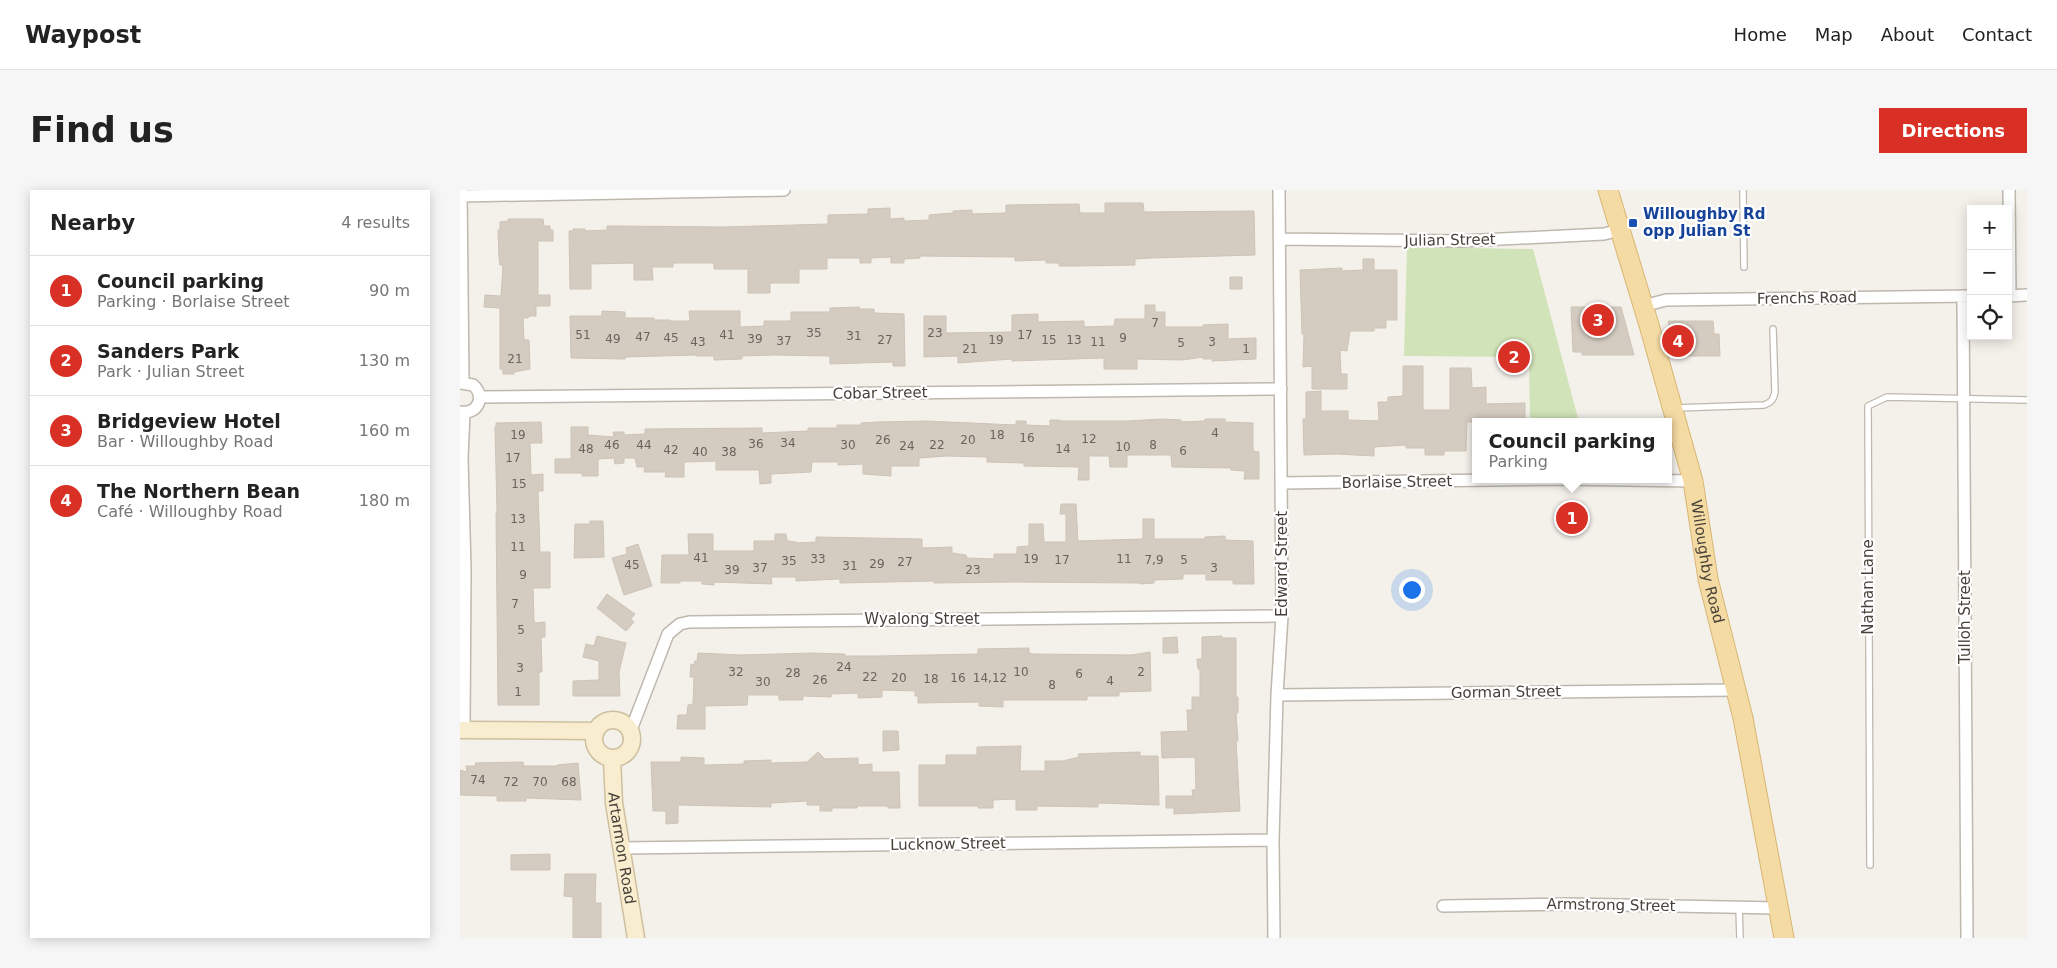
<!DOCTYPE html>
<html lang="en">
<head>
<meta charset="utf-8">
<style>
	body { margin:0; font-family:"DejaVu Sans",sans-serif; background:#f6f6f6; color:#222 }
	.controls { position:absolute; right:15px; top:15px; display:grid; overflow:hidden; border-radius:0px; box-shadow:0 2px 12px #0003 }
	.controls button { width:45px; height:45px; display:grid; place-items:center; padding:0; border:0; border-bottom:1px solid #e0e0e0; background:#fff; color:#222; font:25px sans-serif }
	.you { position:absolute; left:951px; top:399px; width:18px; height:18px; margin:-12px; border:4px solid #fff; border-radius:50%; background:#1a73e8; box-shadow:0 0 0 8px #1a73e833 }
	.badge { display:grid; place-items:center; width:32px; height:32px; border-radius:50%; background:#d93025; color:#fff; font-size:16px; font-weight:700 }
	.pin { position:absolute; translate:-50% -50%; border:2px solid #fff; box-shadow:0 1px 5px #0006 }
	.popup { position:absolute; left:1012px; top:228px; width:200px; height:65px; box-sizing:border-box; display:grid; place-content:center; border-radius:0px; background:#fff; filter:drop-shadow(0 1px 4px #0005); font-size:16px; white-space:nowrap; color:#767676 }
	.popup b { font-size:19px; color:#222 }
	.popup::after { content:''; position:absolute; left:50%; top:100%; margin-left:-10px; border:10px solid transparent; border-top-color:#fff }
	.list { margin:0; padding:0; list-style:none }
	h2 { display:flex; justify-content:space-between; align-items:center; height:65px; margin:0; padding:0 20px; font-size:21px }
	h2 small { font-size:16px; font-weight:400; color:#767676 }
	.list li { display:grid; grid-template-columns:32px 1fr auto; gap:15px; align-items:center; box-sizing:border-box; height:70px; padding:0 20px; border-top:1px solid #e0e0e0 }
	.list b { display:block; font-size:19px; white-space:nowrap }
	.list p { margin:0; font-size:16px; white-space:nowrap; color:#767676 }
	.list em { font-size:16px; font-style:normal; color:#767676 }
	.icon { flex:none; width:28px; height:28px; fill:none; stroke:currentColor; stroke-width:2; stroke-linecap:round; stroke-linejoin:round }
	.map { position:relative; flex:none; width:1567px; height:748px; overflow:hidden; border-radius:0px }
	header { display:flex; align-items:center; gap:30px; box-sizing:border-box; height:70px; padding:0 25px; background:#fff; border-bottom:1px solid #e0e0e0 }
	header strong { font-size:24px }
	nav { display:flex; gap:28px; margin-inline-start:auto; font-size:18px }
	.intro { display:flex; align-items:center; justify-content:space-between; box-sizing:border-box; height:120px; padding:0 30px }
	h1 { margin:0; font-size:35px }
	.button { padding:12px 22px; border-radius:0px; background:#d93025; color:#fff; font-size:18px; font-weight:700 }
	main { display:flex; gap:30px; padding:0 30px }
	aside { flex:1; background:#fff; border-radius:0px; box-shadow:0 2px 12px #0003 }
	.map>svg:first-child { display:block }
	.green { fill:#d1e3b8 }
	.building { fill:#d4ccc1; stroke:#cec3b5 }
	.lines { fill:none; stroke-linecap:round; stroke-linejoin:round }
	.lane-casing { stroke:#beb8ae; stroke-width:8 }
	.street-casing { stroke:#beb8ae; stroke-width:14 }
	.secondary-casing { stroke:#cec09f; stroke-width:19 }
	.primary-casing { stroke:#d8b674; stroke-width:21 }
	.lane { stroke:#fff; stroke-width:5.5 }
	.street { stroke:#fff; stroke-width:11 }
	.secondary { stroke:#f9edcf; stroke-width:16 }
	.primary { stroke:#f4daa3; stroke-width:19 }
	.transit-dot { fill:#1a4fb4; stroke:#fff; stroke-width:2 }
	.labels { text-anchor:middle; stroke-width:4.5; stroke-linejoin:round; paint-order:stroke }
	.number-label { font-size:12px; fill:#6a645b }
	.transit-label { font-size:15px; font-weight:bold; fill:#164399; stroke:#fff; text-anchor:start }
	.street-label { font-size:15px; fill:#474139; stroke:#fff }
</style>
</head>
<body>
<header>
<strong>Waypost</strong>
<nav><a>Home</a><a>Map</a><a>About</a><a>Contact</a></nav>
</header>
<div class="intro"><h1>Find us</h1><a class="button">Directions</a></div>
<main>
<aside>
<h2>Nearby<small>4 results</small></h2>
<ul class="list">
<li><span class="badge">1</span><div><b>Council parking</b><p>Parking · Borlaise Street</p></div><em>90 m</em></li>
<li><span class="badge">2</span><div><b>Sanders Park</b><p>Park · Julian Street</p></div><em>130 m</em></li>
<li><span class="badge">3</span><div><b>Bridgeview Hotel</b><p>Bar · Willoughby Road</p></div><em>160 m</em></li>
<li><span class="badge">4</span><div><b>The Northern Bean</b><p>Café · Willoughby Road</p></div><em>180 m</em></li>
</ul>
</aside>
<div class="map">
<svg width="1567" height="748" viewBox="0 0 1567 748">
	<rect width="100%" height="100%" fill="#f4f1eb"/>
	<path class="green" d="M947,57L1073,59L1119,232H1070L1069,167L944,166Z"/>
	<path class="building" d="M645,13H683L684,22L794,21L795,65L691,68L675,69V75L616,76H599V73H586V70L555,71V67L460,66V68L444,69V73H431V67L411,68V73H400V68H367V79H339V93H310V103H288V79H254V73H213V77H192L193,90H174V73L131,74V99H110L109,41H113V39H125V41L147,40V36H154L264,37L368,34V25L408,24V19L430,18V29L444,28V31L469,30V25L493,23V21L512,20V24L546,23V15L619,14L620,23H645Z
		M48,29H83L84,36H90V40H93V51H78V105H90V116H76V126H69L68,128H63L64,150H69L70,179L54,182V184H43V179H40V118L24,117L25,105L41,106L43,75H40L39,67L38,40H40V32L48,31Z
		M903,69H914V80H937V130H926V138H914V141H890L887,161L880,160L881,184H887V199H852V176L843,177L844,144H842L840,80L882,78V81L903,80Z
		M770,87H782V99H770Z
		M685,115H695V122H705V137H743V135L768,134V149L796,148V169L752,171V169H743V167L723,170L677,169V179H644V168L552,171V169L498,173V166L464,167V126H486V143L552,142V125L578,124V132L624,131V137L654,136L655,129H685Z
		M399,117L400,119H414V123L444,124L445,176H433V172L370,174V166L315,165L282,166V169L254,170V166H236V165L165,167V169L111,168L110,126H142V121L165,122V128H194V130H210V131H230L229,121H280V137L304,136V131H331V122H370V118Z
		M1111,117H1161L1174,165H1122V162H1113Z
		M1208,131H1253L1254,144H1259L1260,166H1218Z
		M943,176H963V220H990V178H1011L1012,198L1026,197V214L1065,213V232H1007L1006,261H984V265H965V258H946V255L914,257V266L877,264L844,265L843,229H846V202L861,201V221H888V230L919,231L918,212H928V207L943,206Z
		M702,229L721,230V232L745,231V229H765V232L793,233V261L799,262V289H784L785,281L771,280V278L712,277L711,265H667V277H650L649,266H629V290H618L619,277L564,276V273L527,272V267L487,266L459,268V276H431V286L403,284V274L378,275V272H352L351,282L311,284V293L300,294L299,280H256V271L224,272V287H205L206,282H184L185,277H177L175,268H164V273L155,274L154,268L138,269V286H122V283H95V269H111V237H128V245L154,247L153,242H164V245L185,244V239L302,238V243L348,241V238H377V235H401V233L417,232L466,231L556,235V231H566V235L590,236V230H600V231H668Z
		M81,232L82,253H70L71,285L83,284V301H78L80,362H90V398H73L74,430L75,433L85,432V447H81L82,482H79V515H38L36,323H37L35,237H36V233Z
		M601,314H616L618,351L683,349V329H694V349H745V347L765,346V350L793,351L794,394H773V390H746V384H723V389L694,390V393L680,394V393L552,392L474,393V391L380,393V389L336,391V387H311L312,394L254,392V395L242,394V391H220V393H201L202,365H229L228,344H253V361H294V351H315V344H326L327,351L336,352V353L356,352V347L462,349V358L492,357V363L506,365L507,368L534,369V364H557V357L569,356V334H583L584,352H606V324H600Z
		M130,331H143L144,367L114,368L115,334H130Z
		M178,354L192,396L164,405L152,368L167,364L166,358Z
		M147,404L175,424L171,429L174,432L166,441L137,418Z
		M137,446L166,453L159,482L160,506H113V491L139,490V471L123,467L126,454L134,456Z
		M762,446V448H776V507H778V523H776L778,551H776L780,621L714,624V618H706V606H733L732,600H736L735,567L702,568L701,542L728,541L727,520H732V507H740V479H738L737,469H742V447Z
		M717,447L718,463H703V448Z
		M569,458V463L572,464L672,465L690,462L691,501L659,502V506H627V510H543V517L519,516V512L458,513V506H455V501L422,500V507L398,508V503L371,504V507L343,506V510H319V505H288L287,515L245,516V539H217L218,525H227L228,515L233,514L234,487H230L231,474L234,475L235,471H237L238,463L281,465L351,463L385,464V466H418L518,464V459Z
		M423,541H438L439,560L423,561Z
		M561,556L560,581H585V571H603L619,567L618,564L680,562V566H698L699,615L638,613V617L577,616V620H556V609L533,610V618H518V616H459V575H486V565H517V557Z
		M358,562L365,569L398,568V575L412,574V582H439L440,618H428V616H397V618H372V621H360V615H347V611L311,613V617L218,615V633L206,634V621H193L191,572H221V567L244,568V575L284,574V571L311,570V573L347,572Z
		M63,572L64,576H97V575L118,573L121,610L66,608V611H37V606L0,605V580L7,582L6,576H16L15,573Z
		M90,664V680H51V665Z
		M105,684H136L135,713H141V748H113V707L104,706Z"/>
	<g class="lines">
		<defs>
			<path id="lane" d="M1283,0L1284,77
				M1215,218L1304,215C1312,212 1313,210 1315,202L1313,139
				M1410,675L1408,216L1427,207L1567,210
				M1279,717L1280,748"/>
			<path id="street" d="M1,0L3,192
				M1549,0L1550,106
				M1,6L324,0
				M820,49L1002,51L1144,44L1160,40
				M1503,106L1507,748
				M1548,106L1567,105
				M1183,116L1206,110L1511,106
				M0,193L13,195C26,206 18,225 0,222
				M20,207L821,199
				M822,293L1102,289L1233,291
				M817,505L1276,500
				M4,540L5,379L2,268L4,223
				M171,540L208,444L220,434L229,432L822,426
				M162,658L813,650
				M983,716L1107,714L1318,718
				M814,748L813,650L817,505L822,426L819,0"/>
			<g id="secondary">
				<circle cx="153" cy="549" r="19"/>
				<path d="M0,540L136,541"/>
				<path id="s1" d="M152,569L154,613L176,748"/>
			</g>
			<g id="primary">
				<path id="s2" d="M1148,0L1189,135L1233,291L1248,389L1283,528L1324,748"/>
			</g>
		</defs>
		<use href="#lane" class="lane-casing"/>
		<use href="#street" class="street-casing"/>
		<use href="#secondary" class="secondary-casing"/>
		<use href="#primary" class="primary-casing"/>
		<use href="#lane" class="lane"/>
		<use href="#street" class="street"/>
		<use href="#secondary" class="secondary"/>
		<use href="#primary" class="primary"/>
	</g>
	<rect class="transit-dot" x="1168" y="28" width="10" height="10" rx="2.5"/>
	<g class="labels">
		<g class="number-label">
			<text x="695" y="137">7</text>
			<text x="354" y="147">35</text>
			<text x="475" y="147">23</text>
			<text x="123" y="149">51</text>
			<text x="267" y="149">41</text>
			<text x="565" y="149">17</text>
			<text x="394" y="150">31</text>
			<text x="183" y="151">47</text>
			<text x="211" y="152">45</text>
			<text x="663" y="152">9</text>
			<text x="153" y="153">49</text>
			<text x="295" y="153">39</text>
			<text x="425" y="154">27</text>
			<text x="536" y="154">19</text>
			<text x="589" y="154">15</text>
			<text x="614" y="154">13</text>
			<text x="324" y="155">37</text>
			<text x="238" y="156">43</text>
			<text x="638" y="156">11</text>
			<text x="752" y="156">3</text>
			<text x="721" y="157">5</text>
			<text x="510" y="163">21</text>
			<text x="786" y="163">1</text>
			<text x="55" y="173">21</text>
			<text x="755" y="247">4</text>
			<text x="58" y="249">19</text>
			<text x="537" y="249">18</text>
			<text x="567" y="252">16</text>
			<text x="629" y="253">12</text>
			<text x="423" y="254">26</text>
			<text x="508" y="254">20</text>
			<text x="328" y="257">34</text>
			<text x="296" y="258">36</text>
			<text x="152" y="259">46</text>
			<text x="184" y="259">44</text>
			<text x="388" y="259">30</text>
			<text x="477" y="259">22</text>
			<text x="693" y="259">8</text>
			<text x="447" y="260">24</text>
			<text x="663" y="261">10</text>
			<text x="126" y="263">48</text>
			<text x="603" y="263">14</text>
			<text x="211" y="264">42</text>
			<text x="723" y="265">6</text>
			<text x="240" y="266">40</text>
			<text x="269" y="266">38</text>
			<text x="53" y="272">17</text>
			<text x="59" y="298">15</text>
			<text x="58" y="333">13</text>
			<text x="58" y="361">11</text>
			<text x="241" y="372">41</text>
			<text x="358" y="373">33</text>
			<text x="571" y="373">19</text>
			<text x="664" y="373">11</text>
			<text x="602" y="374">17</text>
			<text x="694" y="374">7,9</text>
			<text x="724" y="374">5</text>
			<text x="329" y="375">35</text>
			<text x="445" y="376">27</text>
			<text x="417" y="378">29</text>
			<text x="172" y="379">45</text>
			<text x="390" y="380">31</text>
			<text x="300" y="382">37</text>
			<text x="754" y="382">3</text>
			<text x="272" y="384">39</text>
			<text x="513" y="384">23</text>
			<text x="63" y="389">9</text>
			<text x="55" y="418">7</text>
			<text x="61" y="444">5</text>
			<text x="384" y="481">24</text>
			<text x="60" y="482">3</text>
			<text x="276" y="486">32</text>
			<text x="561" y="486">10</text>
			<text x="681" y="486">2</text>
			<text x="333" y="487">28</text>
			<text x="619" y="488">6</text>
			<text x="410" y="491">22</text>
			<text x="439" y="492">20</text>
			<text x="498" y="492">16</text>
			<text x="530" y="492">14,12</text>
			<text x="471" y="493">18</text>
			<text x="360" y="494">26</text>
			<text x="650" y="495">4</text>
			<text x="303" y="496">30</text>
			<text x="592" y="499">8</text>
			<text x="58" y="506">1</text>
			<text x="18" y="594">74</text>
			<text x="51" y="596">72</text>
			<text x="80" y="596">70</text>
			<text x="109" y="596">68</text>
		</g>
		<g class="transit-label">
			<text x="1183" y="29">Willoughby Rd<tspan x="1183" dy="17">opp Julian St</tspan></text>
		</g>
		<g class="street-label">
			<text transform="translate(990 50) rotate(-1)" y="5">Julian Street</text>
			<text transform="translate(1347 108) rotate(-1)" y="5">Frenchs Road</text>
			<text transform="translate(420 203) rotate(-1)" y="5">Cobar Street</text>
			<text transform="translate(937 292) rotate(-1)" y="5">Borlaise Street</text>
			<text dy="5" stroke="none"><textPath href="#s2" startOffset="385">Willoughby Road</textPath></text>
			<text transform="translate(822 374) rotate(-90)" y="5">Edward Street</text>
			<text transform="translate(1408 397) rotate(-90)" y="5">Nathan Lane</text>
			<text transform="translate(1505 427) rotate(-90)" y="5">Tulloh Street</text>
			<text x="462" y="434">Wyalong Street</text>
			<text transform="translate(1046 502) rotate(-1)" y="5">Gorman Street</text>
			<text transform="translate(488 654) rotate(-1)" y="5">Lucknow Street</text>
			<text dy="5" stroke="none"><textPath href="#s1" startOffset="90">Artarmon Road</textPath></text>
			<text transform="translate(1151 715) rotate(1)" y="5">Armstrong Street</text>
		</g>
	</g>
</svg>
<div class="controls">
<button>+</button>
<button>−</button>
<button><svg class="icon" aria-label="locate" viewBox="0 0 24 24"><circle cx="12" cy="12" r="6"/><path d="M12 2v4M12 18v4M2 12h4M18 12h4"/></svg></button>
</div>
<div class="you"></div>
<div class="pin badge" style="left:1112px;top:328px">1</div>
<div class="popup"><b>Council parking</b>Parking</div>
<div class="pin badge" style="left:1054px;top:167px">2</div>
<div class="pin badge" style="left:1138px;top:130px">3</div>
<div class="pin badge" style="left:1218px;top:151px">4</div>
</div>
</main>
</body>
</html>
